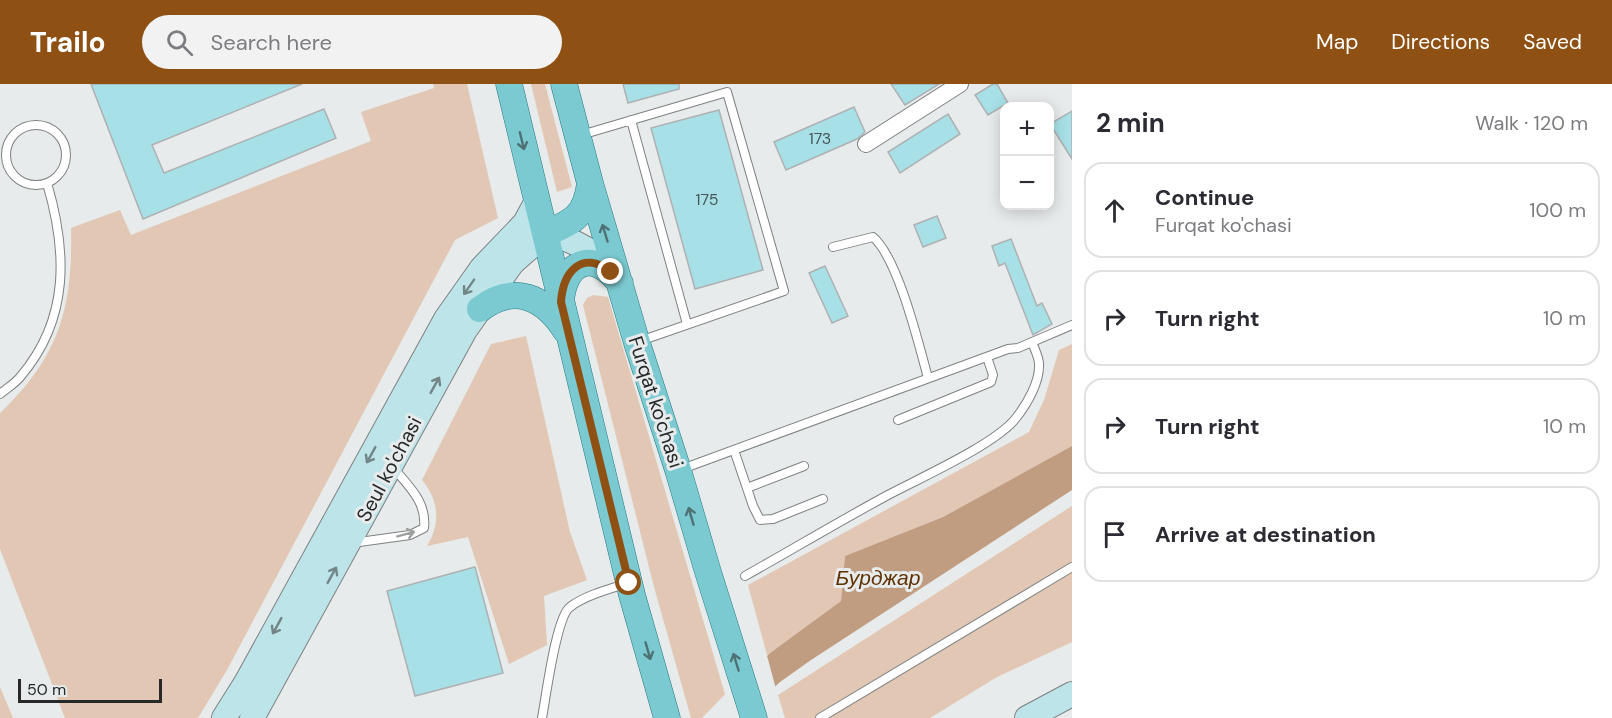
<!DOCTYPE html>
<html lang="en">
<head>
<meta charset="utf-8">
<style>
	body { margin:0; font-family:"DM Sans",sans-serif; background:#f2f2f3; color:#2b2b33 }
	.controls { position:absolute; right:18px; top:18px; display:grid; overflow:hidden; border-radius:12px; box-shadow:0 3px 15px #0003 }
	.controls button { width:54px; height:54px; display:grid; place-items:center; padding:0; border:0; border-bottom:2px solid #e1e1e2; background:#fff; color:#2b2b33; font:30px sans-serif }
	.scale { position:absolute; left:18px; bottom:15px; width:144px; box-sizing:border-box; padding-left:6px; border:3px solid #272929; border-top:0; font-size:16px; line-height:21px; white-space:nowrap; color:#272929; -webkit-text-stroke:4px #e7ebeb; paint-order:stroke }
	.stop { position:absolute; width:18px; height:18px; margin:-14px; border:4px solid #8e5013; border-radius:50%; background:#fff }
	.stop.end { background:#8e5013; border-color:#fff; box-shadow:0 2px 6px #0008 }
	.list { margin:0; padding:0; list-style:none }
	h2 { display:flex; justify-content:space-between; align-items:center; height:78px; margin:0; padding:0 24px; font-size:26px }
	h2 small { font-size:20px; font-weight:400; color:#7c7c81 }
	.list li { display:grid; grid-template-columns:39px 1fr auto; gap:18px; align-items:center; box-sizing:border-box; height:96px; margin:0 12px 12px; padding:0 12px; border:2px solid #e1e1e2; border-radius:18px }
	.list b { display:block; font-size:22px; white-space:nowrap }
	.list p { margin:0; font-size:20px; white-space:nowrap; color:#7c7c81 }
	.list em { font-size:20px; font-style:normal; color:#7c7c81 }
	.icon { flex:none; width:33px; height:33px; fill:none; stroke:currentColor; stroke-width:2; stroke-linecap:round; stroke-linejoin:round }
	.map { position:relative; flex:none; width:1072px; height:634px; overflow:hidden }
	header { display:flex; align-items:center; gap:36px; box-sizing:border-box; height:84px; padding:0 30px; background:#8e5013; color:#fff }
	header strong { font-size:28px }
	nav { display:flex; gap:33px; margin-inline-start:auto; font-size:21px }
	.search { width:420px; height:54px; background:#f2f2f3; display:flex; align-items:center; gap:15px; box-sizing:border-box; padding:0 21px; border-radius:33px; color:#7c7c81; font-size:22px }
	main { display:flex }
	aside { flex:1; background:#fff }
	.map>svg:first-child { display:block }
	.green { fill:#e1c7b4 }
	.water { fill:#c09c80 }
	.pier { fill:#e7ebeb }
	.building { fill:#a8e0e7; stroke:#aeb1b2; stroke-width:1.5 }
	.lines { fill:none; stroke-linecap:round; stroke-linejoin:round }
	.lane-casing { stroke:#7e8182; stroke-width:10 }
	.street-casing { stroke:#7e8182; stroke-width:18 }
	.secondary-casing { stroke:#7e8182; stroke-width:26 }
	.primary-casing { stroke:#257a83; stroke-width:27 }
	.lane { stroke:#fff; stroke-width:8 }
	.street { stroke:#fff; stroke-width:16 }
	.secondary { stroke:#bde4e8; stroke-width:24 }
	.primary { stroke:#7ccad1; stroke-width:26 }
	.oneway { stroke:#4d7175 }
	.oneway2 { stroke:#728688 }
	.oneway3 { stroke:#9e9f9f }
	.route { stroke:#8e5013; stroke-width:8 }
	.labels { text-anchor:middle; stroke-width:6; stroke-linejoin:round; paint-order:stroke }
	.number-label { font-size:16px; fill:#475758 }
	.street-label { font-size:20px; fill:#272929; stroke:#e7ebeb }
	.water-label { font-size:21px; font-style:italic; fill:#603100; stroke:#e7ebeb }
</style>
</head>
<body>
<header>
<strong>Trailo</strong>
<div class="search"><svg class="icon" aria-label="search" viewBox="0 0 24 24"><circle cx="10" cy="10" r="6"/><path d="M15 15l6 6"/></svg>Search here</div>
<nav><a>Map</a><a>Directions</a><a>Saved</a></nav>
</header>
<main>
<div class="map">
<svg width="1072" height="634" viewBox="0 0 1072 634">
	<rect width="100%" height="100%" fill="#e7ebeb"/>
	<path class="green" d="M433,0H467L498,134L455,156L227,586L198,634H65L0,465V329C59,273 73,224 71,144L120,126L131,151L371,57L361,28L434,4Z
		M531,0H545L572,103L557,108Z
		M593,211L608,213L732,634H691L654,503L583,221L587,214Z
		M526,252L570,448L587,496L544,512L547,561L509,580L468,453L427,462C441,440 439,416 422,396L491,260Z
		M1072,260V362L943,433L845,472L841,517L767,571L748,501L1029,348L1044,316L1059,266Z
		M1072,422V558L997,593L930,634H785L778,611Z
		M0,603L13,634H0Z"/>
	<path class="water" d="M1072,362V406L811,576L780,598L742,634H705L770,569L841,517L845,472L943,433Z"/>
	<path class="pier" d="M766,568L776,605L746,634H702Z"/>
	<path class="building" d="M91,0H302L152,61L164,89L324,25L336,54L143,135Z
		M623,0H679V5L628,19Z
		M891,0H939L905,21Z
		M993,0H997L1008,19L988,31L975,11Z
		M854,23L865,48L857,55L786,86L774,58Z
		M719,26L763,186L695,205L651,44Z
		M1072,27V75L1050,40Z
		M948,30L960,50L900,89L888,68Z
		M937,132L946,154L923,163L914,141Z
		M1011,155L1037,222L1042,219L1052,240L1033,251L1005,179L999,182L992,162Z
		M825,182L848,232L832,239L809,189Z
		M475,483L503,589L415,612L387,507Z"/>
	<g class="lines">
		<defs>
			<path id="lane" d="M631,36L687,240
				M6 71a30 30 0 1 1 60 0a30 30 0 1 1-60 0Z
				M581,51L727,8L784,207L640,257
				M833,163L873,153C898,174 919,261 928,294
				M0,310C7,304 16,299 21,292C70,234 67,167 47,99
				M898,336L991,298L993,291L987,273
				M734,366L753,422L760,436L773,435L823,415
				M682,385L1008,265L1018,264L1072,241
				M747,404L804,382
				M352,459L410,451L424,444C427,417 408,402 392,382
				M745,492C793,465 840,437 888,411C920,394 996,360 1016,334C1027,320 1040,298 1039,280C1039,273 1034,264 1032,258
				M542,634C546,613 556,533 570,523C584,512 609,505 625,500
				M820,634L1072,483"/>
			<path id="street" d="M866,60L960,0"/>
			<path id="secondary" d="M532,150C560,147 595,166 612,187
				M224,634L246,599L446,235L482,184L525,139L537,117
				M252,634L465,246L512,179L545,150
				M1027,634L1072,610"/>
			<path id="primary" d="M509,0L632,511L667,634
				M564,0L590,99L637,259L678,386L708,488L754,634
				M545,150C573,138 586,132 590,99
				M561,218C564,177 593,164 620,199
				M480,225C514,199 545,213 566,247"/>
		</defs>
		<use href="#lane" class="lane-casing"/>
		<use href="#street" class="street-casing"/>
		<use href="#secondary" class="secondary-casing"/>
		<use href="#primary" class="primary-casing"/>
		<use href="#lane" class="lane"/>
		<use href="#street" class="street"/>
		<use href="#secondary" class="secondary"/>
		<use href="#primary" class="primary"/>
	</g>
	<defs><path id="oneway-shaft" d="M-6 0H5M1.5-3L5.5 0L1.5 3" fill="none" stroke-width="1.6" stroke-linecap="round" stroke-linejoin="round" transform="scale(1.5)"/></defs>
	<g class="oneway">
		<use href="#oneway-shaft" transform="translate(522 57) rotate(76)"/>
		<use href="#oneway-shaft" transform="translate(605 149) rotate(-107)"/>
		<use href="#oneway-shaft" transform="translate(691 432) rotate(-106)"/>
		<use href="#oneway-shaft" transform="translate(648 567) rotate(74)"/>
		<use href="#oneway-shaft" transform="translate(736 578) rotate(-107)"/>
	</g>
	<g class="oneway2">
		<use href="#oneway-shaft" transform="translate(469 203) rotate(125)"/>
		<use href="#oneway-shaft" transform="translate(435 301) rotate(-61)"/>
		<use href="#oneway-shaft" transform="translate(371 371) rotate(119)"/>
		<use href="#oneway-shaft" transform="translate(332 491) rotate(-61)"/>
		<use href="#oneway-shaft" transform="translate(277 542) rotate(119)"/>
	</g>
	<use class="oneway3" href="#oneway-shaft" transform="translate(406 450) rotate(-15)"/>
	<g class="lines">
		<path class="route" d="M611,188C582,165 563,188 561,218L629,499"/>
	</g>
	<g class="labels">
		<g class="number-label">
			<text x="820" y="60">173</text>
			<text x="707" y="121">175</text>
		</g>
		<g class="street-label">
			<text transform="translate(656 318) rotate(72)" y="7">Furqat ko'chasi</text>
			<text transform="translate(389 385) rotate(-62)" y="7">Seul ko'chasi</text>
		</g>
		<g class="water-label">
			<text x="878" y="501">Бурджар</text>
		</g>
	</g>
</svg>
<div class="controls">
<button>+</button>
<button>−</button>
</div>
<div class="scale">50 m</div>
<div class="stop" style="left:629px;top:499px"></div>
<div class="stop end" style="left:611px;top:188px"></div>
</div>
<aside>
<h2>2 min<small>Walk · 120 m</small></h2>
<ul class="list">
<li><svg class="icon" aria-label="ahead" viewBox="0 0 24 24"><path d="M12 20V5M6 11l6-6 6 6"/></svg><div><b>Continue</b><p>Furqat ko'chasi</p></div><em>100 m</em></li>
<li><svg class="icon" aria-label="right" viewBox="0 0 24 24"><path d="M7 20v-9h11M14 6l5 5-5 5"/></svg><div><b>Turn right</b></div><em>10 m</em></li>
<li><svg class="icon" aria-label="right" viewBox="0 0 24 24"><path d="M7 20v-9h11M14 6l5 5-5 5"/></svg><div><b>Turn right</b></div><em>10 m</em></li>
<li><svg class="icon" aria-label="arrive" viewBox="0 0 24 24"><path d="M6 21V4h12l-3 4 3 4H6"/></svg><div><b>Arrive at destination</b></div></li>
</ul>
</aside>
</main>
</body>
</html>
